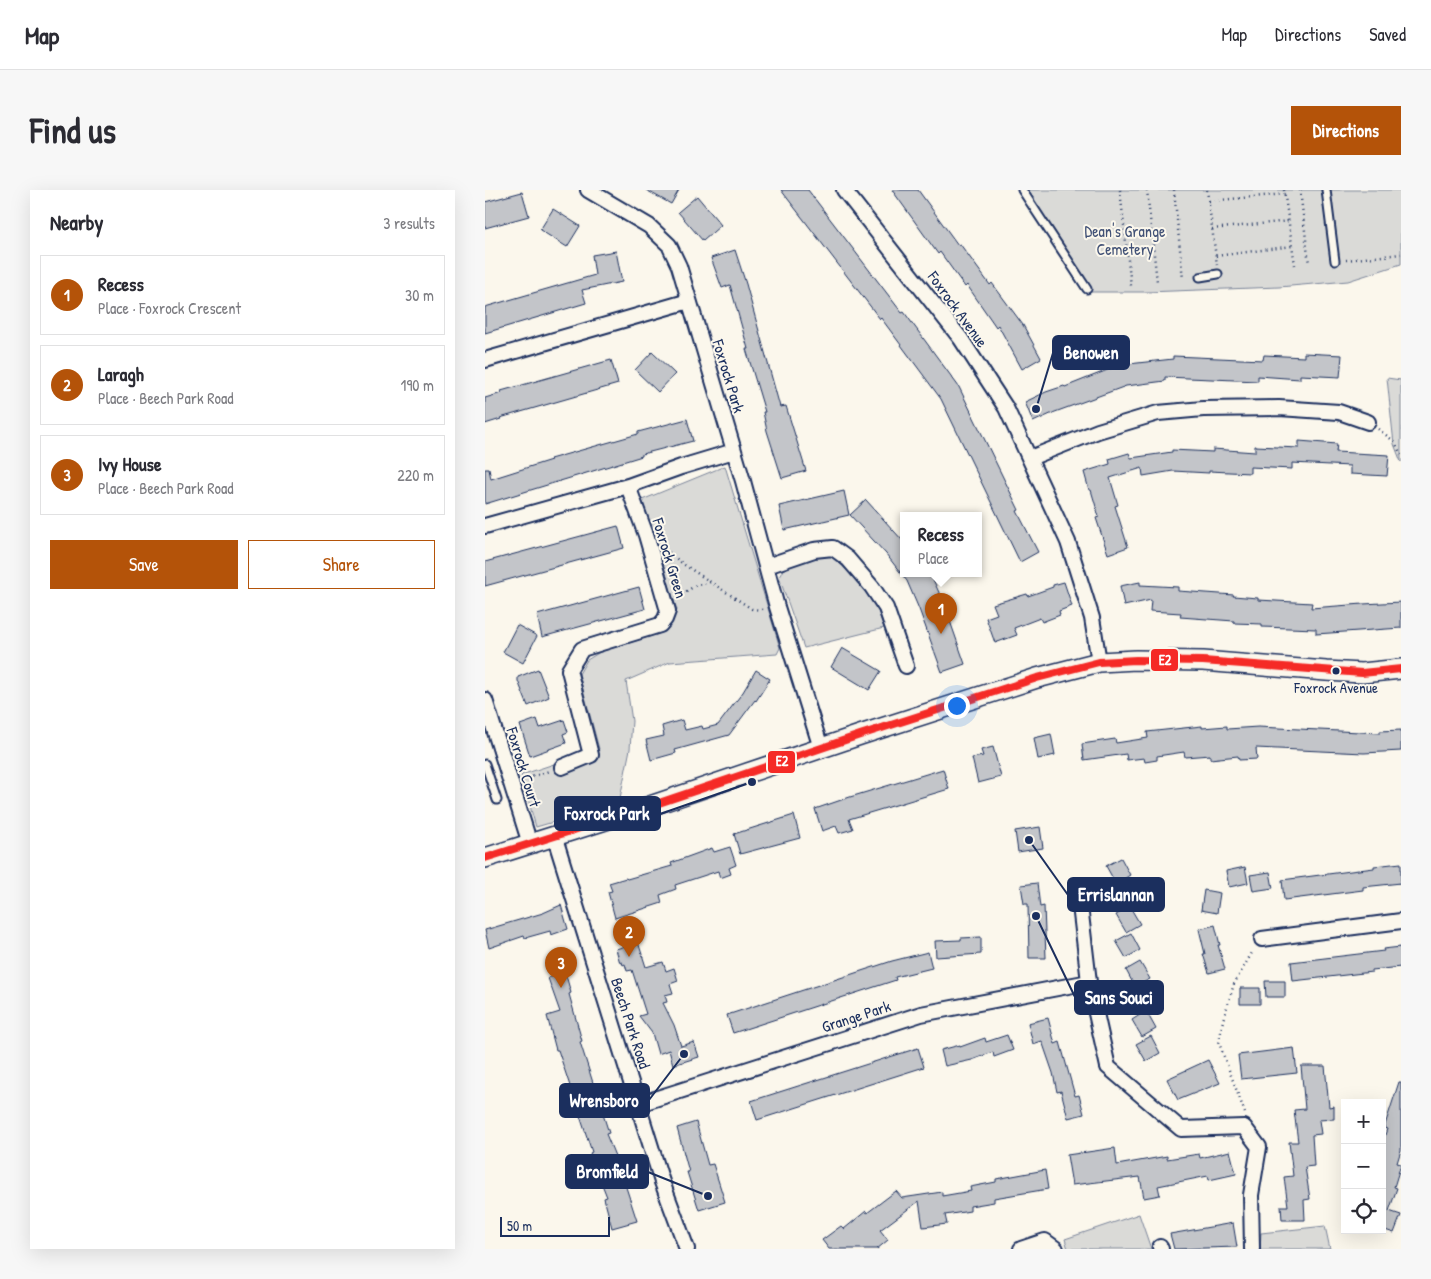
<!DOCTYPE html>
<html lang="en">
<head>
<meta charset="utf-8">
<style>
	body { margin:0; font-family:"Patrick Hand",sans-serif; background:#f7f7f7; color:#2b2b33 }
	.controls { position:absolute; right:15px; bottom:15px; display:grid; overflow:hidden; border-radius:0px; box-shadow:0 5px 20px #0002 }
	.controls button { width:45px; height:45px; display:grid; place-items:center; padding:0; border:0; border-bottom:1px solid #e1e1e2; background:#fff; color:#2b2b33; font:25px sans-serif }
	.scale { position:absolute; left:15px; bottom:12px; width:110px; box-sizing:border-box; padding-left:5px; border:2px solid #1b2f5e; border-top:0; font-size:14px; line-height:18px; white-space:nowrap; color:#1b2f5e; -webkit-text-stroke:4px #fbf7ec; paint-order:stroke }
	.you { position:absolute; left:471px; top:515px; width:18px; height:18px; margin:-12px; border:4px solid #fff; border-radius:50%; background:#1a73e8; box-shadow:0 0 0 8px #1a73e833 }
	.badge { display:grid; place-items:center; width:32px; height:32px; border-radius:50%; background:#b45309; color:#fff; font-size:16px; font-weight:700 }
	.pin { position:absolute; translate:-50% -41px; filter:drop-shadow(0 1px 2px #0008) }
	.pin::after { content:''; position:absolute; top:26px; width:18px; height:15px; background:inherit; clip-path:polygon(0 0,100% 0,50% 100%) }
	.popup { position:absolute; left:415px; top:322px; width:82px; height:65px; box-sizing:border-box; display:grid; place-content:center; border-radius:0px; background:#fff; filter:drop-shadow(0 1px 4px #0005); font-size:16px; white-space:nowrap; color:#7c7c81 }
	.popup b { font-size:19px; color:#2b2b33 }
	.popup::after { content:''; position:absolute; left:50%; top:100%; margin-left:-10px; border:10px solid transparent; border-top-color:#fff }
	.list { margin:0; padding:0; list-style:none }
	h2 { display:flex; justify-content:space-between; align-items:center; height:65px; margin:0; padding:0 20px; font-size:21px }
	h2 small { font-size:16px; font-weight:400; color:#7c7c81 }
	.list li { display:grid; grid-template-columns:32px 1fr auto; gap:15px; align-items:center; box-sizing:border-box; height:80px; margin:0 10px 10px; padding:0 10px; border:1px solid #e1e1e2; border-radius:0px }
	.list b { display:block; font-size:19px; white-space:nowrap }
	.list p { margin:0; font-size:16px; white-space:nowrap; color:#7c7c81 }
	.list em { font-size:16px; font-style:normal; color:#7c7c81 }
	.actions { display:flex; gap:10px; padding:15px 20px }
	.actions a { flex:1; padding:11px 0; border:1px solid #b45309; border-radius:0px; text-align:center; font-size:18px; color:#b45309 }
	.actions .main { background:#b45309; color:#fff }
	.icon { flex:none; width:28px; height:28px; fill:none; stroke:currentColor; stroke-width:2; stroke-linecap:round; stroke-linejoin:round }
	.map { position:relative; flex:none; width:916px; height:1059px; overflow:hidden; border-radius:0px }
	header { display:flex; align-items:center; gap:30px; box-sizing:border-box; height:70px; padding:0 25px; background:#fff; border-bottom:1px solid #e1e1e2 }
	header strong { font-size:24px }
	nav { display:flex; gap:28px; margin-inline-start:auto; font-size:18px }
	.intro { display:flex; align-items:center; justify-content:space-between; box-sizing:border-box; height:120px; padding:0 30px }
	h1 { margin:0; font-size:35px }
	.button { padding:12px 22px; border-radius:0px; background:#b45309; color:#fff; font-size:18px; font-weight:700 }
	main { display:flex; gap:30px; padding:0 30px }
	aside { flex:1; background:#fff; border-radius:0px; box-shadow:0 5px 20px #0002 }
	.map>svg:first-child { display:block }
	.green { fill:#dadad7; stroke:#7a849a }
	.building { fill:#c3c5c9; stroke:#1b2f5e }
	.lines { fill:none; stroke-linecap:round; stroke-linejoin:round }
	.lane-casing { stroke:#1b2f5e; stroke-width:11 }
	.street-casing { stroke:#1b2f5e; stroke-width:18 }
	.secondary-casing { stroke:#1b2f5e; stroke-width:22 }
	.path { stroke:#1b2f5e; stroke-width:2.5; stroke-dasharray:1 4; stroke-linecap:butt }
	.lane { stroke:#fbf7ec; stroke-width:7 }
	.street { stroke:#fbf7ec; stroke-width:14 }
	.secondary { stroke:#fbf7ec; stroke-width:19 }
	.bus-1-casing { stroke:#fbf7ec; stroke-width:11 }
	.bus-1 { stroke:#f52a26; stroke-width:8 }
	.bus-dot { fill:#1b2f5e; stroke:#fbf7ec; stroke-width:2 }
	.labels { text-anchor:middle; stroke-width:4; stroke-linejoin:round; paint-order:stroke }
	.bus-label { font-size:15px; fill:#1b2f5e; stroke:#fbf7ec }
	.park-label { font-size:16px; fill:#415176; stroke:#fbf7ec }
	.street-label { font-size:16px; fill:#1b2f5e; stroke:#fbf7ec }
	.leader { fill:none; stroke:#1b2f5e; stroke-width:2 }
	.callout-dot { fill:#1b2f5e; stroke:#fbf7ec; stroke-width:2 }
	.callout { fill:#1b2f5e; stroke:#1b2f5e; stroke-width:2 }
	.callout-label { font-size:18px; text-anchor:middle; font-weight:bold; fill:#fff }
	.line-badge { stroke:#fbf7ec; stroke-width:2 }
	.badge-label { font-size:14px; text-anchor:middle; font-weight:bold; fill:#fff }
</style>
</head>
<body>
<header>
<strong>Map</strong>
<nav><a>Map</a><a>Directions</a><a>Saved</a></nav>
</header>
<div class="intro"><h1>Find us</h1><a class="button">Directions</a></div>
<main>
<aside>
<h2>Nearby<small>3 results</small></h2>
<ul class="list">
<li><span class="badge">1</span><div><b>Recess</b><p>Place · Foxrock Crescent</p></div><em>30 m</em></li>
<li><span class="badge">2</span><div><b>Laragh</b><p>Place · Beech Park Road</p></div><em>190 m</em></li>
<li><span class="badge">3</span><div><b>Ivy House</b><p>Place · Beech Park Road</p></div><em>220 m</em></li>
</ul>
<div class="actions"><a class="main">Save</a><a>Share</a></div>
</aside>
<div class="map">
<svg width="916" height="1059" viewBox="0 0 916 1059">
	<rect width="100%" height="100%" fill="#fbf7ec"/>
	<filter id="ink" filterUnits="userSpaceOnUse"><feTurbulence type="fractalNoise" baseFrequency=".02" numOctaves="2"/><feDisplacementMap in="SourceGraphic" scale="10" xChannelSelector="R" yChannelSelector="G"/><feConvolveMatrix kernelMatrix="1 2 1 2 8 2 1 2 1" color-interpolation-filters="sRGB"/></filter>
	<g filter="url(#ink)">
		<path class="green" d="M532,0H916V74L863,91L794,97L661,102H601Z
			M902,188L916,190V272L909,254Z
			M240,276L295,458L292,464L185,472L141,491L147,531L145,559L134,613L51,637L36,585L114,559L94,484L102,470L115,462L176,443L186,433L192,420L157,310Z
			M339,362L355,368L353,372L373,391L376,390L386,401L399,438L319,458L294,387L300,376Z
			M654,1024L666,1059H583L580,1049Z
			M840,1036L845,1059H775L776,1043Z"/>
		<path class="building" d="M161,0H194L186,14Z
			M296,0H323L417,123L419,122L474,197L534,320L532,321L553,362L535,372L456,209L396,128L395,129Z
			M407,0H433L473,55L475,54L505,95L507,93L538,135L556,168L537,179L513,135L511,137L482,95L480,97L455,62L453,64Z
			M37,2L44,26L0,38V12Z
			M212,6L236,35L218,51L193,22Z
			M68,19L95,36L82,57L55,40Z
			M250,60L261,94L295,217L301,216L321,281L297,288L282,241L278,222H280L261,159H263L245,95L237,98L226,68Z
			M131,61L137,92L97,100L101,113L0,143V117L110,85L107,65Z
			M167,162L190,184L173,202L150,180Z
			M819,163L857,165L855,187L815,185V189L773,186V191L680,187V191L641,196L570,222L548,232L540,212L561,202L579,196L580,197L635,175L688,169V166L778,170L779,165L819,167Z
			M126,170L133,194L15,228L16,229L0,234V208L17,203L16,201Z
			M202,229L208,251L157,264V266L0,314V279H4L6,289L66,270L65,269L153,244V242Z
			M814,251L852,254L851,262L904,265L902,286L865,284V276L807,273V279L765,277V283L724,281V283L688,281L658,286L657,278L625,288L633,315L630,316L643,357L623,364L611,328L614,327L606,300H604L599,282L625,274L624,269L644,263L646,268L687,262V260L728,262V259L770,262V256L814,258Z
			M359,301L364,325L299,340L294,316Z
			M381,310L418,351V383H445L458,411L480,474L457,482L434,419L422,391L401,364L365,325Z
			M133,336L139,358L0,396V372Z
			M579,392L587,416L574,421L575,425L557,432L555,428L529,438L532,445L510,453L501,428L512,424L508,414L542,404L543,406L568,397V395Z
			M655,392V395L693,397V401L749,405L748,406L773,408V410L827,413L826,418L878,414L916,412V438L831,444V439L777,437V434L749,433V431L695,427L696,423L665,421L666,410L639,416L635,396Z
			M154,397L160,419L57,447L52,425Z
			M32,435L52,446L38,473L18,462Z
			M357,458L396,481L384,500L346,477Z
			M53,479L64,507L43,516L33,491V487Z
			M271,480L285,489L271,511L270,510L244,545L190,560L191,563L166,570L161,550L179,546L177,536L197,530L200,540L217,536L218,539L233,535L258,502Z
			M52,529L55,538L79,530L83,542L78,544L81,553L45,566L35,535Z
			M717,536V538L742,536V539L773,537L895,543V541L916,540V561L879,563L771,558L772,569L754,570L753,566L725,569V565L700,567L699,562L672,566V570L660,572L659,568L642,570L641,564L599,570L597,554L630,549L631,553L663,548L662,542Z
			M566,544L570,565L553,569L549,548Z
			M508,557L516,587L493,593L487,568L498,566L496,560Z
			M458,579L464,599L364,629L368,639L354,643L351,636L337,641L330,619L365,607Z
			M309,625L315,648L255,664L249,644Z
			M555,637L558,658L533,662L530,641Z
			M245,657L251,675L244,678L246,684L235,688L233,681L190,695L191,699L175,705L177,713L130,728L123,702L127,701L124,693L141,688L142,689L187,676L186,673L227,658L229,662Z
			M636,668L645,685L631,694L621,676Z
			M916,673V693L878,697V700L799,710L797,690L889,678V676Z
			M760,677L763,693L744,697L741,681Z
			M785,682L788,698L768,701L765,685Z
			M641,691L651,709L637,717L627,700Z
			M552,693L555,717L559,716L561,768H544L543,714H539L536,695Z
			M719,700L735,703L732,723L716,720Z
			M76,715L83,739L66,745L65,741L40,748L39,746L4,758L0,740L58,723Z
			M645,717L655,734L641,742L631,725Z
			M730,735L735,755H733L740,779L724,783L718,764H720L714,739Z
			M646,743L655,760L641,768L631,751Z
			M496,747V764L451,767L450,751L476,750V748Z
			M153,752L161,777L178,772L181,781L189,778L193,791L185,794L188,803L180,805L182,812L178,813L189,835L196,856L209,852L214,867L188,875L184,860L173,864L167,843L154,826L161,824L147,780L142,781L140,774L138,775L137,772L135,773L131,759Z
			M916,757V777L887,780V782L808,791L806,772L899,761L898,759Z
			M443,762L447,778L410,787L411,790L248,843L242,825L407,771Z
			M655,772L665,789L650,797L641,780Z
			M80,782L86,803L84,804L97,851L95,852L124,943L121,944L139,988H138L152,1031L127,1038L119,1008L122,1007L111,979L105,963L107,962L73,860H71L62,826L75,822L63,788Z
			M780,791H800V807H781Z
			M658,797L668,814L654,822L644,805Z
			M755,798H775V814H755Z
			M661,821L671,839L657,847L647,830Z
			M563,828L570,854L575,852L590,906L594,905L599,924L583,928L576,901L572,902L568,883L557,851L548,854L543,833Z
			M522,845L528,860L509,867L508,862L487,870L460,876L456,860L475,855V857L500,848L501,852Z
			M666,846L675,863L661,871L651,854Z
			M433,858L439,877L272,930L266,911Z
			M809,858L812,883L756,889L753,865Z
			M723,870L735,893L693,910L682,889Z
			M816,876H840L844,917L849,916V929L834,930L836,944L827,945L829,976L820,977L825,1009L819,1010L820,1030H797L796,1016H803L799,987L808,986L804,952H813L809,920L820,919Z
			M914,892H916V960L912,973L916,974L909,997L912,998L904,1021L916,1025L909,1043L897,1039V954L902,939L899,938Z
			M211,932L223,975L228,974L240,1012L214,1020L202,982H204L192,938Z
			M630,958L632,975L682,966V969L714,964L715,968L745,961L751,984L724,990L723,986L673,996L675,1005L659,1008L655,987L587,995L582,965Z
			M560,980L563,999L509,1008V1012L485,1016V1021L460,1025L462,1034L438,1037L434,1011L395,1040L403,1050L392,1059H344L337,1050L356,1036L359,1039L381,1021L382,1023L411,1001L417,1008L457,1002V1006L486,1001L485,997L511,992V989Z
			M748,1033L752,1057L689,1059L685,1044Z"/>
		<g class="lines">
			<defs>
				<path id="lane" d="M537,0L602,99
					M841,0L850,71
					M715,87L733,84
					M0,574L12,610"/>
				<path id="street" d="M103,0L164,36L184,55L194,76L258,291L292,417L336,558
					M359,0L476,149L521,218L583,352L607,428L614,472
					M0,170L204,111
					M545,268L613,241L673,223L718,219L794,218L854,222L883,232
					M0,336L143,296L196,277L249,261
					M282,376L329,360L348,358L363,369L387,397L401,418L421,476
					M0,510L45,654
					M77,577L106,565L84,480L97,459L175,435L180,429L183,421L161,345L143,296
					M69,645L177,992L202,1059
					M594,707L604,792L623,877L696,939L759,937L774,957L766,1005L767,1059
					M777,749L916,731
					M154,914L436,824L604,792
					M675,1057L676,1059
					M536,1059L560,1051L571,1059"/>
				<path id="secondary" d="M0,668L165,616L375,545L552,488L614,472L651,470L718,471L841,481L877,483L916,479"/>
			</defs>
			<use href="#lane" class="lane-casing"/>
			<use href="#street" class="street-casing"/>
			<use href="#secondary" class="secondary-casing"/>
			<path class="path" d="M635,0L646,96
				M662,0L672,92
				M689,0L698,89
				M722,0L732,75
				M799,0L810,75
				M815,0L824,74
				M724,11L800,4
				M727,39L804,31
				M731,66L808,56
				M861,70L916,64
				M893,239L910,252L916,265
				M180,359L198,374L267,419L278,420
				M193,407L211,395L226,392
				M38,590L64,581
				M760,923L734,853L738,830L749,794L768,761"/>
			<use href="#lane" class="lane"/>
			<use href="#street" class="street"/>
			<use href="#secondary" class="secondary"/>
			<defs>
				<path id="bus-1" d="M0,668L165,616L375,545L552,488L614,472L651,470L718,471L877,483L916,479"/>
			</defs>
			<use href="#bus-1" class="bus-1-casing"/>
			<use href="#bus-1" class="bus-1"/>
		</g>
	</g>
	<circle class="bus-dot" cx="851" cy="481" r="4.5"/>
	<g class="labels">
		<g class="bus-label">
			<text x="851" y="503">Foxrock Avenue</text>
		</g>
		<g class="park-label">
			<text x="640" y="47">Dean's Grange<tspan x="640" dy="18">Cemetery</tspan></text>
		</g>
		<g class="street-label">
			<text transform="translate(473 119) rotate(54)" y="6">Foxrock Avenue</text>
			<text transform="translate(244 186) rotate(73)" y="6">Foxrock Park</text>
			<text transform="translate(185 368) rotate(73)" y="6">Foxrock Green</text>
			<text transform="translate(39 577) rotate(73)" y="6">Foxrock Court</text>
			<text transform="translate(371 826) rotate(-18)" y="6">Grange Park</text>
			<text transform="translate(146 833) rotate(72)" y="6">Beech Park Road</text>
		</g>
	</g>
	<path class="leader" d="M551 219L568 163M267 592L175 624M544 650L583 705M551 726L590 807M199 864L164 910M223 1006L163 982"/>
	<g class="callout-dot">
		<circle cx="551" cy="219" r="5"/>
		<circle cx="267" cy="592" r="5"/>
		<circle cx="544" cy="650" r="5"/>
		<circle cx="551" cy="726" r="5"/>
		<circle cx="199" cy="864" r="5"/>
		<circle cx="223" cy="1006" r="5"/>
	</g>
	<g class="callout">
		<rect x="568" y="146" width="76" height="33" rx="5"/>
		<rect x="70" y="607" width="105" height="33" rx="5"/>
		<rect x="583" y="688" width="96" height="33" rx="5"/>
		<rect x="590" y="791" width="88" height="33" rx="5"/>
		<rect x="75" y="894" width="89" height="33" rx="5"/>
		<rect x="81" y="965" width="82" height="33" rx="5"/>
	</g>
	<g class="callout-label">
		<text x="606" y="169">Benowen</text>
		<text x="122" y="630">Foxrock Park</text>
		<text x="631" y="711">Errislannan</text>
		<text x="634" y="814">Sans Souci</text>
		<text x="119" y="917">Wrensboro</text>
		<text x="122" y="988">Bromfield</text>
	</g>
	<g class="line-badge">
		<rect x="665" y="458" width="29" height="24" rx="5" fill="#f52a26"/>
		<rect x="282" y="560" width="29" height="24" rx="5" fill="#f52a26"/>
	</g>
	<g class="badge-label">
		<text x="680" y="475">E2</text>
		<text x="297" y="576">E2</text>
	</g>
</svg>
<div class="controls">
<button>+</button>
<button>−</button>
<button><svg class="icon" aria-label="locate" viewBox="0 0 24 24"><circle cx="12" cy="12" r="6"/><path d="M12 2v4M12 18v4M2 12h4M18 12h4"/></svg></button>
</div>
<div class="scale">50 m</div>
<div class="you"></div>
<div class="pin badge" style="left:456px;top:444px">1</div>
<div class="popup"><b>Recess</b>Place</div>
<div class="pin badge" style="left:144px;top:767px">2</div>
<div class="pin badge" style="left:76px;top:798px">3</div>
</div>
</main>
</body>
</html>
